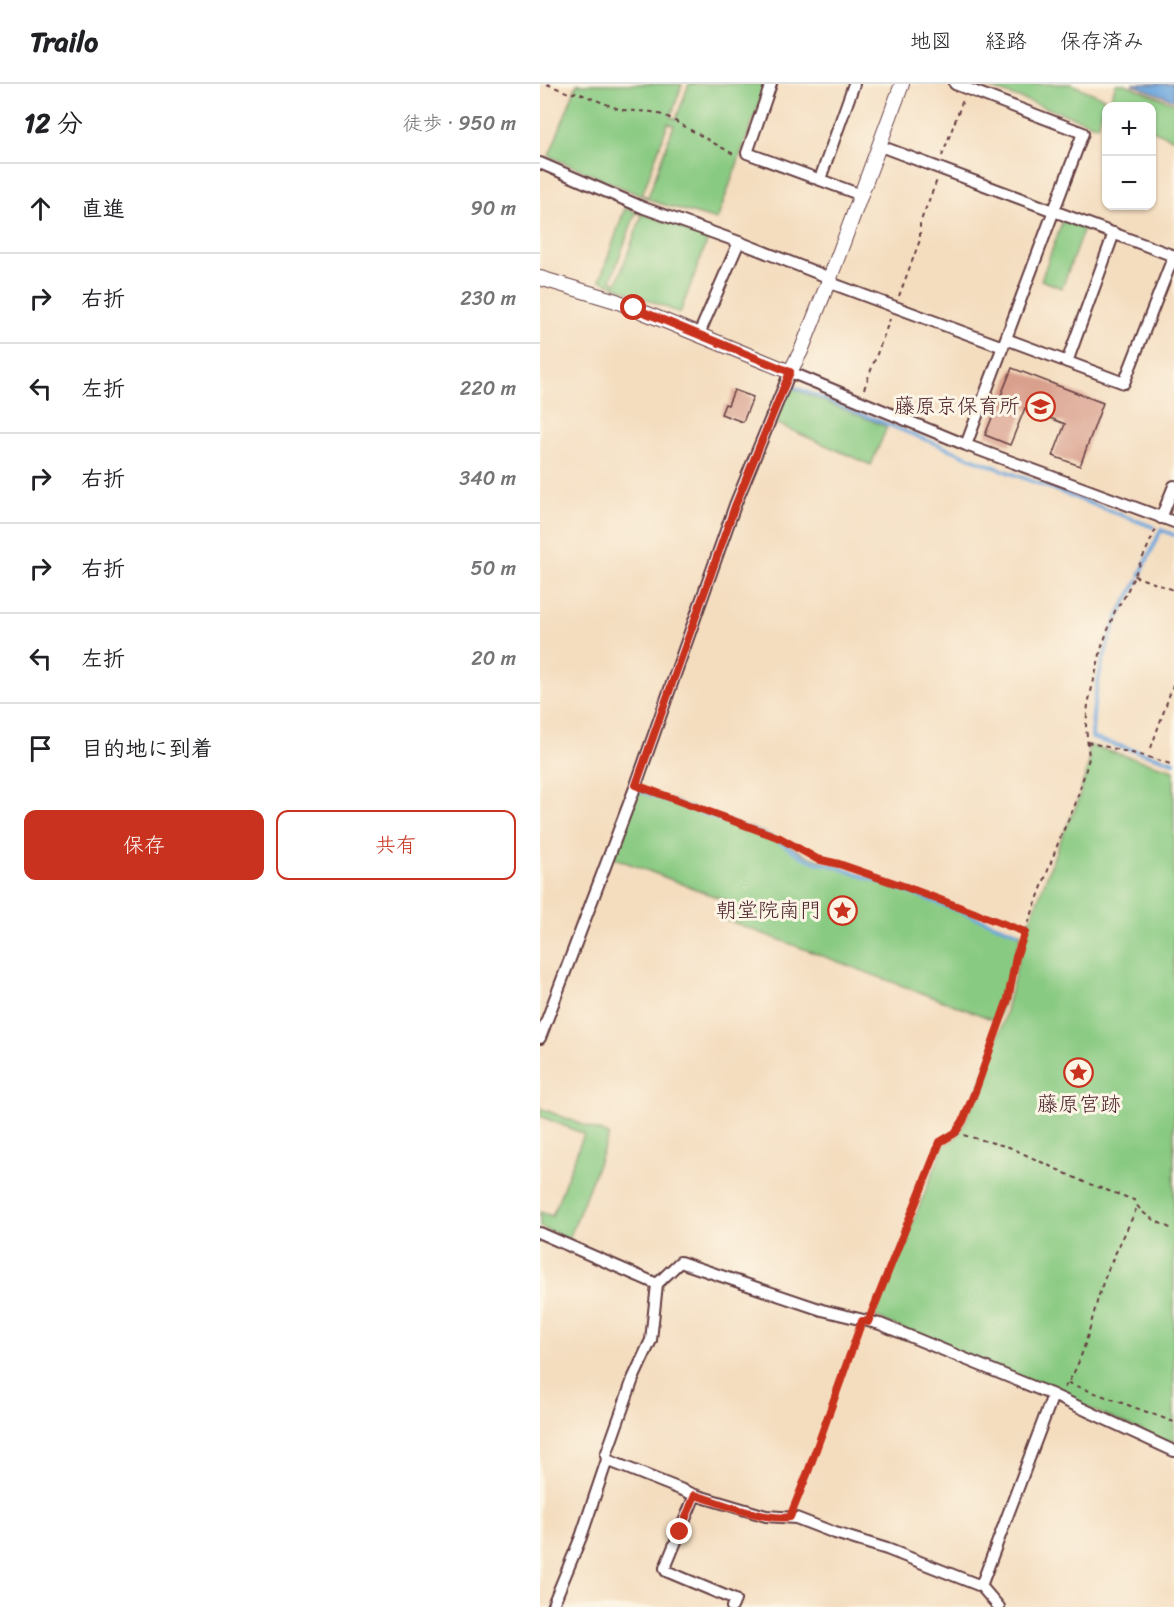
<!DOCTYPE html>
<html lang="ja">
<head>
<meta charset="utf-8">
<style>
	body { margin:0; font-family:Sriracha,"Klee One",sans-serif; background:#f6f6f6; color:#202124 }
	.controls { position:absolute; right:18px; top:18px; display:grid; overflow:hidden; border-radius:12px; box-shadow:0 2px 4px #0004 }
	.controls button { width:54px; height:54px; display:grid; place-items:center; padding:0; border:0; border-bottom:2px solid #e0e0e0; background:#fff; color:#202124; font:30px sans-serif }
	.stop { position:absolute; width:18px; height:18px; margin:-14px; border:4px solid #c8321e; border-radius:50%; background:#fff }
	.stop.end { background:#c8321e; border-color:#fff; box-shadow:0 2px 6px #0008 }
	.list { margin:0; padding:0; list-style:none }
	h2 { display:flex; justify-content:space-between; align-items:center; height:78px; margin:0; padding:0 24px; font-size:26px }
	h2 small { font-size:20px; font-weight:400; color:#757577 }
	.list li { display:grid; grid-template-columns:39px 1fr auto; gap:18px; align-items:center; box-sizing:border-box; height:90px; padding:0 24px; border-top:2px solid #e0e0e0 }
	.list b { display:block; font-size:22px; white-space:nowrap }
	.list em { font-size:20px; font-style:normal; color:#757577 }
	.actions { display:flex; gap:12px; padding:18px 24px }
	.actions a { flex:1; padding:14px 0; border:2px solid #c8321e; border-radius:12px; text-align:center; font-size:21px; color:#c8321e }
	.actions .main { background:#c8321e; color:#fff }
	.icon { flex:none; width:33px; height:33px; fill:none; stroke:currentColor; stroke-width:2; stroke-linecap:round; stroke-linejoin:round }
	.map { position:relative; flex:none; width:634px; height:1523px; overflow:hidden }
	header { display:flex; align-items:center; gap:36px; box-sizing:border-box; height:84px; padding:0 30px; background:#fff; border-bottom:2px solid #e0e0e0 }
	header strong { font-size:28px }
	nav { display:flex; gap:33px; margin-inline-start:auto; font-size:21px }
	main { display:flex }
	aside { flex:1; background:#fff }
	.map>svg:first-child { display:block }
	.green { fill:#89ca82; stroke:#6a7456; stroke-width:1.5; fill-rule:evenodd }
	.water { fill:#6ca6dc; stroke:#5b6284; stroke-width:1.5 }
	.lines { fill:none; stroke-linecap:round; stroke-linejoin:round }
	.stream { stroke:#6ca6dc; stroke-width:4 }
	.building { fill:#daa08e }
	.street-casing { stroke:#643c41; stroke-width:14 }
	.secondary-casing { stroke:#643c41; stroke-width:16 }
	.path { stroke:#643c41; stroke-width:2; stroke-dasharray:4.5 4.5; stroke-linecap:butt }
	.street { stroke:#fff; stroke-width:10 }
	.secondary { stroke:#fff; stroke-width:14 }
	.route { stroke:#c8321e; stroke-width:8 }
	.labels { text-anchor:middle; stroke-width:6; stroke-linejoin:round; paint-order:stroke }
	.poi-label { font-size:21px; fill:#4a1f2b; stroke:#fcf5e5; text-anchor:end }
</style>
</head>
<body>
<header>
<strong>Trailo</strong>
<nav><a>地図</a><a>経路</a><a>保存済み</a></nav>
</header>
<main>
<aside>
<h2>12 分<small>徒歩 · 950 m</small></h2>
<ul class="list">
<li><svg class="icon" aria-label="ahead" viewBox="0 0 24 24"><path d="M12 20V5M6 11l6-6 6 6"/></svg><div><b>直進</b></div><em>90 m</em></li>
<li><svg class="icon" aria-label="right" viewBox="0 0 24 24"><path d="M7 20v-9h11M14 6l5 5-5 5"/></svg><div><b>右折</b></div><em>230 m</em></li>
<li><svg class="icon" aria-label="left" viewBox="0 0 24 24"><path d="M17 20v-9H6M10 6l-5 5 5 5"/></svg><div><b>左折</b></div><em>220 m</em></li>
<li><svg class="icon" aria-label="right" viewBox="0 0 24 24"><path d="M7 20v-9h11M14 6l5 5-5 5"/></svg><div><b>右折</b></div><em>340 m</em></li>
<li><svg class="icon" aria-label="right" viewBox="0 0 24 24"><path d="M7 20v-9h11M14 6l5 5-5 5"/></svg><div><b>右折</b></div><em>50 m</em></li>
<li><svg class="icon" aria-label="left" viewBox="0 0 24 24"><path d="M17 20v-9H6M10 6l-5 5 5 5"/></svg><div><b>左折</b></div><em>20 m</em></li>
<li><svg class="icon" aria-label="arrive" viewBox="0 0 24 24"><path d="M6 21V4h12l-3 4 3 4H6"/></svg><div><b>目的地に到着</b></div></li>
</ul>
<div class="actions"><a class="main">保存</a><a>共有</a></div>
</aside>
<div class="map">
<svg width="634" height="1523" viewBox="0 0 634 1523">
	<rect width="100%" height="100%" fill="#fcf5e5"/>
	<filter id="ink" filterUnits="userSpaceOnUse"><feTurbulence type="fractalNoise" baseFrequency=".0167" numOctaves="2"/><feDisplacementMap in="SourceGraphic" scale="12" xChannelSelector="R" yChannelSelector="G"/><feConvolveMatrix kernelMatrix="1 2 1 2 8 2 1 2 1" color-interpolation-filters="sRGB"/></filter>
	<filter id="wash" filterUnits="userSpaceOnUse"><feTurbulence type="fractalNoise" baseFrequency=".008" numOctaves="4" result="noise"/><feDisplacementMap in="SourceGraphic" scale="24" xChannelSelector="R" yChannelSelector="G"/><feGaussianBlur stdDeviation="1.35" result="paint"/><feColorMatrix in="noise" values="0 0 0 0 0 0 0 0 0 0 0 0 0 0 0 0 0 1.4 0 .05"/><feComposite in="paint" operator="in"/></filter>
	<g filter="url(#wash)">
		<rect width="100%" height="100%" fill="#f4ddbf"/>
		<path class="green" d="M37,0H142L131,33L136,35L149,0H226L177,136L118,119L9,72ZM128,39L134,41L108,113L102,111Z
			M439,0H531L564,14L563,25L558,42Z
			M576,0H585L634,19V55L612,46V22H568Z
			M85,124L169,152L140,229L60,196ZM96,128L102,131L77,199L71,196Z
			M523,136L544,144L522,204L501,196Z
			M247,302L347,343L331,381L233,338Z
			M548,661L634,686V1361L335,1233L404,1061L415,1055L425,1039L463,939L485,850L520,757L537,720L549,678Z
			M98,704L224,749L248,760L265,771L296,781L481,849L465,912L457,937L181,834L187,817L72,773Z
			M0,1024L69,1051L29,1155L0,1143V1128L12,1132L44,1050L0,1032Z"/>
		<path class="water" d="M592,0H634V16Z"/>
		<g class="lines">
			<path class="stream" d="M252,302L431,374L613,443
				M621,446L634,451
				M600,491L621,446
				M598,496C592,509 583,521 578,533C562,572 552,612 552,654L634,678
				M98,706L237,756L263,773L276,778L294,782L363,806L478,849"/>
		</g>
		<g id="blocks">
			<path class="building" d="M472,284L563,319L540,382L513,372L525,340L485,324L470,361L445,351Z
				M194,306L213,313L203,338L181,330L185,320L188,321Z"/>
		</g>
	</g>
	<g filter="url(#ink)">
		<use href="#blocks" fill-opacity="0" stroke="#643c41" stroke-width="1.5"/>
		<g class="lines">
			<defs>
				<path id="street" d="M231,0L207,69L321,111
					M415,0L543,49L426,361
					M340,62L634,172
					M0,79L104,124L199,158L290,194
					M280,95L314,0
					M288,198L463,263
					M159,250L199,158
					M466,255L584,299L634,171
					M527,278L574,149
					M621,434L634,402
					M0,954L96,701L195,421L250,288L426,361L634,438
					M0,1149L117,1200
					M67,1376L155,1411L226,1432L256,1434L295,1449L347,1465L441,1502L459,1523
					M155,1411L125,1484L126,1487L195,1516L192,1523
					M441,1502L513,1311
					M12,1523L41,1453L67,1376L66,1371L93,1295L111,1256L117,1200L140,1178L282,1226L340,1240L513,1311L634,1367"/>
				<path id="secondary" d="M0,194L76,217L250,288L261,267L290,194L362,0"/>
			</defs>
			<use href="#street" class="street-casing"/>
			<use href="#secondary" class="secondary-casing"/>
			<path class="path" d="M7,0L31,10L36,8L81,26L112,28L126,32L195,71
				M402,72L423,16
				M359,212L380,156V139L397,96
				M324,305L350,235
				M594,492L634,506
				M547,658L608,673L634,681
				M611,664L634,598
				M106,705L240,754L277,775L299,780L366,803L485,848
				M415,1049L469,1063L544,1098L594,1116C601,1132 619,1138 634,1146
				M332,1227L400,1058L415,1049L423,1037L457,949L468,915L476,873L485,848L520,754L535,721L546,685L549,674L546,642L548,620L562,562L575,527L585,512L616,445
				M528,1299L634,1338
				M524,1304C543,1281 551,1236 560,1208C569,1178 585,1152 597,1123
				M255,1423L319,1245"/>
			<use href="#street" class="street"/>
			<use href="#secondary" class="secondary"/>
		</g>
	</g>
	<g class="lines" filter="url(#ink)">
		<path class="route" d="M94,224L250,288L195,422L96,701L240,754L277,775L299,780L366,803L485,848L476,873L468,915L436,1005L423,1037L415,1049L400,1058L328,1238L322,1237L268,1388L250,1433C222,1437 182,1419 155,1411L140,1448"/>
	</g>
	<defs>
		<symbol id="school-ring" viewBox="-11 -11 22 22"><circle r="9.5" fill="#fcf5e5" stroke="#c8321e" stroke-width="1.5"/><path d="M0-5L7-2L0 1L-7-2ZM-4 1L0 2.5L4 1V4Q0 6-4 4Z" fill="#c8321e"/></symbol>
		<symbol id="sight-ring" viewBox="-11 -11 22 22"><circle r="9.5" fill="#fcf5e5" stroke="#c8321e" stroke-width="1.5"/><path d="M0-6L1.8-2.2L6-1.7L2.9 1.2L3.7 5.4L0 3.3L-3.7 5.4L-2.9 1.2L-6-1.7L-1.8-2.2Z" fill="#c8321e"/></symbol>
	</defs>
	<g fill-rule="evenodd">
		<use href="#school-ring" x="484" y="306" width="33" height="33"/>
		<use href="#sight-ring" x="286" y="810" width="33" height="33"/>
		<use href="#sight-ring" x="522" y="972" width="33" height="33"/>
	</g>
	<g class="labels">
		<g class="poi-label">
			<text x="480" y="329">藤原京保育所</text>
			<text x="281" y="833">朝堂院南門</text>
			<text x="539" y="1027" text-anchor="middle">藤原宮跡</text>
		</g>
	</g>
</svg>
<div class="controls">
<button>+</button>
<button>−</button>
</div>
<div class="stop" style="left:94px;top:224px"></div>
<div class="stop end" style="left:140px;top:1448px"></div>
</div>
</main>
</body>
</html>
